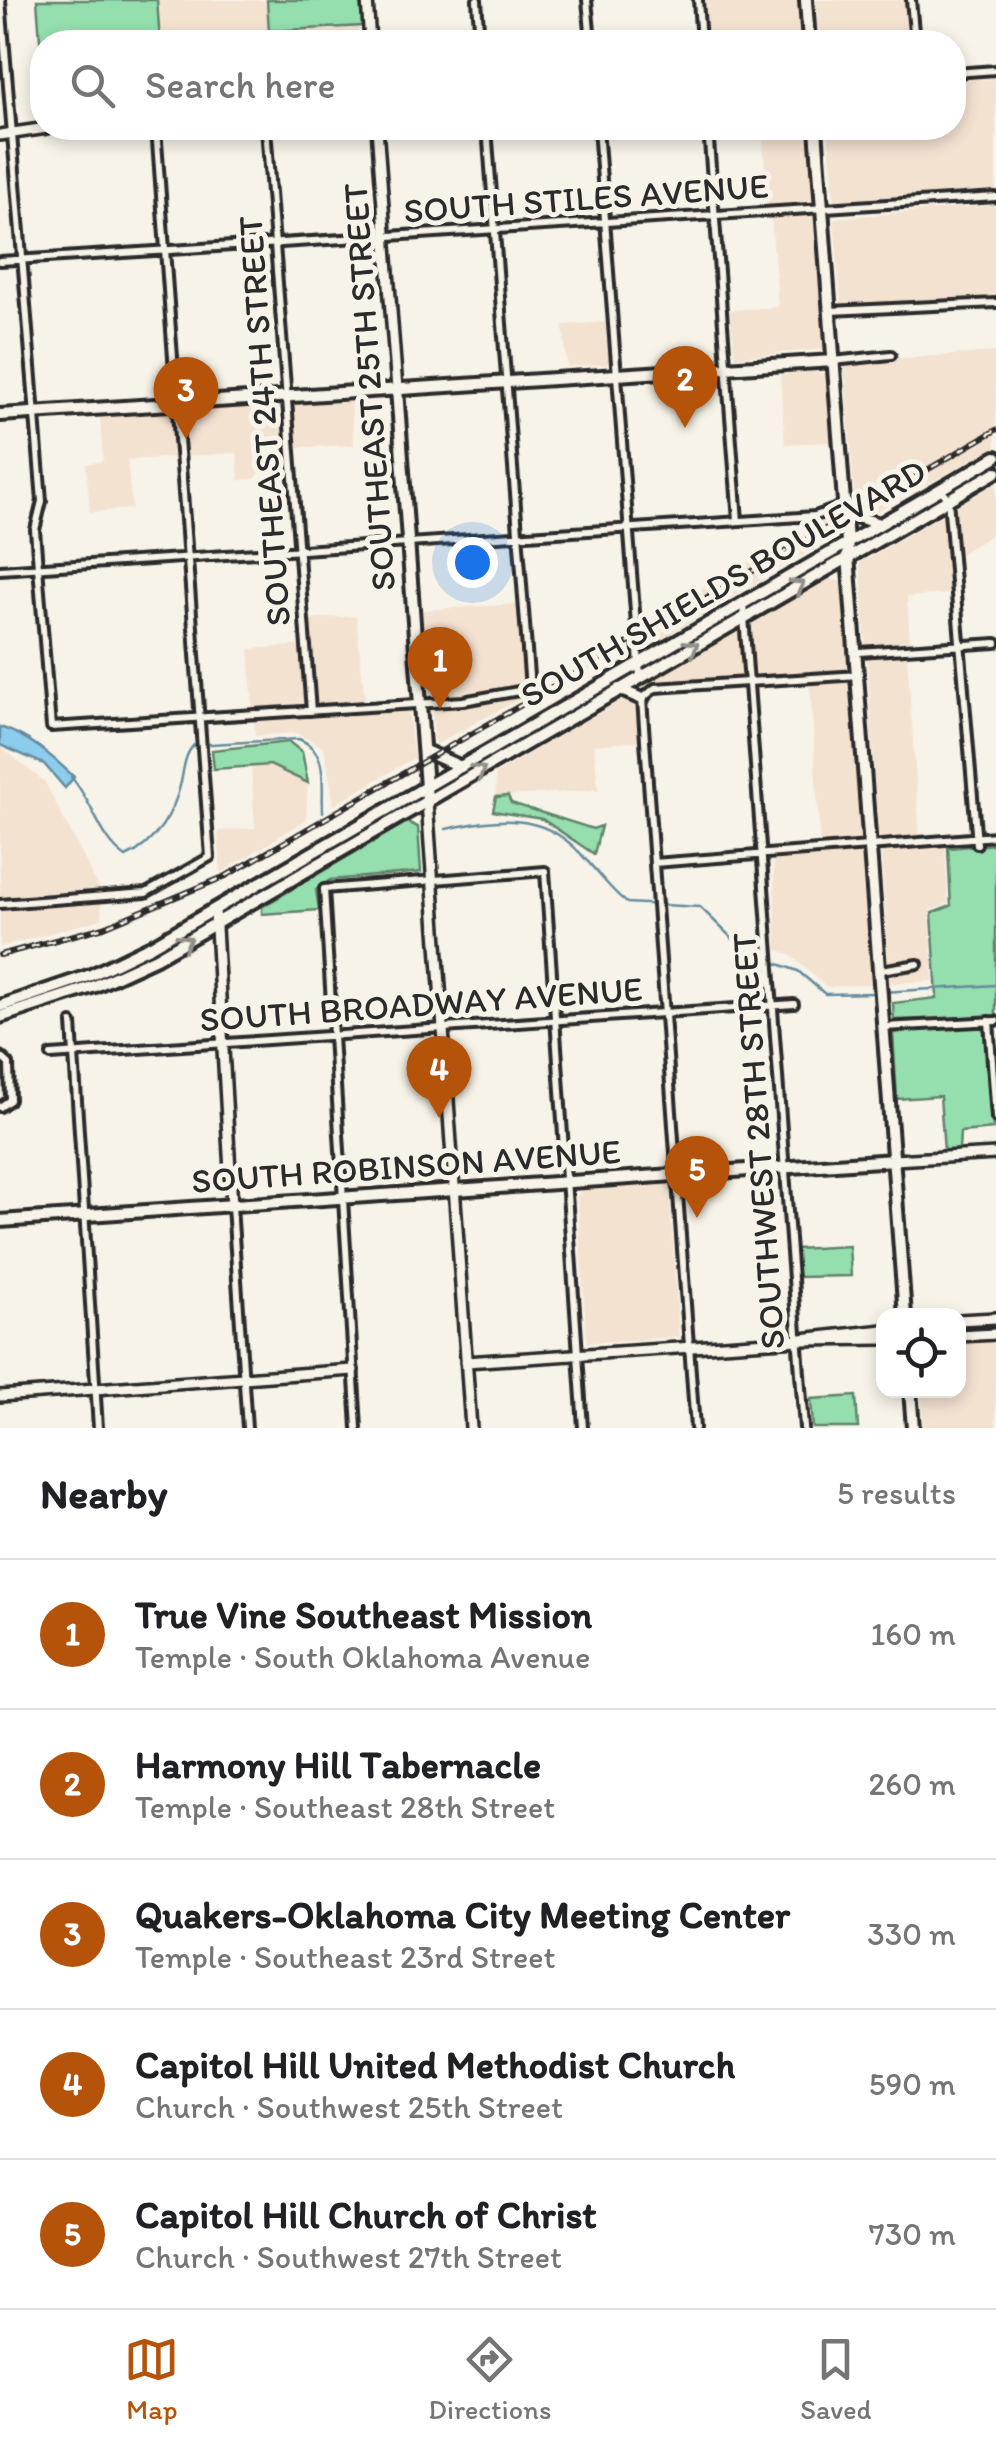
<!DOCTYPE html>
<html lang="en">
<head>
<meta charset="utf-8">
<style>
	body { margin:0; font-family:Itim,sans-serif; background:#f2f2f2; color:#202124 }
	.controls { position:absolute; right:30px; bottom:30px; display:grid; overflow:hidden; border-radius:20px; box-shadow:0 5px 15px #0003 }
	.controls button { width:90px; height:90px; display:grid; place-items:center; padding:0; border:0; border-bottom:2px solid #e0e0e0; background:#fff; color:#202124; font:50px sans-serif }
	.you { position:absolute; left:472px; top:562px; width:35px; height:35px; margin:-25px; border:8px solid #fff; border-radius:50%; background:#1a73e8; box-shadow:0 0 0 15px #1a73e833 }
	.badge { display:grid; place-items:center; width:65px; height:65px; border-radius:50%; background:#b45309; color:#fff; font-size:32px; font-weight:700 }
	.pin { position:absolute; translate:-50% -82px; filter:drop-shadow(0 2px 5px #0008) }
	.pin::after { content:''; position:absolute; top:52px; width:35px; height:30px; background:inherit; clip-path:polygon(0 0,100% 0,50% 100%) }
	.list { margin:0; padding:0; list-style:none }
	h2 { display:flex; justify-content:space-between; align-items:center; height:130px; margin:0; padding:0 40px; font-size:42px }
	h2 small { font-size:32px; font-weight:400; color:#757577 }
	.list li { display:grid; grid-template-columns:65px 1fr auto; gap:30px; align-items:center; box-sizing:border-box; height:150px; padding:0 40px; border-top:2px solid #e0e0e0 }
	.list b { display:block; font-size:38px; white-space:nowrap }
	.list p { margin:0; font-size:32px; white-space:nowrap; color:#757577 }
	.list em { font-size:32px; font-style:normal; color:#757577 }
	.icon { flex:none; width:55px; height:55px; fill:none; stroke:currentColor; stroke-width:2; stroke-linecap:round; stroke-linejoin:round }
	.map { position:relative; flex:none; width:996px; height:1428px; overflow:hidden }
	.search { position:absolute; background:#fff; box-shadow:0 5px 15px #0003; left:30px; right:30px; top:30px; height:110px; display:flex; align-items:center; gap:25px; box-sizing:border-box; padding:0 35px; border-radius:40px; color:#757577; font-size:38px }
	.sheet { height:880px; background:#fff }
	nav { display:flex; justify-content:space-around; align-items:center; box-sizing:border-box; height:140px; border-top:2px solid #e0e0e0; background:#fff; font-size:28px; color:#757577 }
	nav a { display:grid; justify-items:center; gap:5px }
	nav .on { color:#b45309 }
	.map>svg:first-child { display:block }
	.built { fill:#f4e2d1 }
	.green { fill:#95deae; stroke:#60846c; stroke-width:2.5 }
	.water { fill:#8ccced; stroke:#658c9f; stroke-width:2.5 }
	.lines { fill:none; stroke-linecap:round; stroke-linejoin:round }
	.stream { stroke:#658c9f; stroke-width:2.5 }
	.minor-casing { stroke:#2b2b2b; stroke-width:14 }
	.tertiary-casing { stroke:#2b2b2b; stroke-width:16 }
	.secondary-casing { stroke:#2b2b2b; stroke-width:18 }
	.primary-casing { stroke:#2b2b2b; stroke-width:18 }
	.minor { stroke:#f7f3e8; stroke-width:6 }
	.tertiary { stroke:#f7f3e8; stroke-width:9 }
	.secondary { stroke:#f7f3e8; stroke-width:10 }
	.primary { stroke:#f7f3e8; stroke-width:10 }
	.rail-casing { stroke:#2b2b2b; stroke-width:6 }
	.rail { stroke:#f7f3e8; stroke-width:2.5; stroke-dasharray:8; stroke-linecap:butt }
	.oneway { stroke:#918f8a }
	.labels { text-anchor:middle; stroke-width:10; stroke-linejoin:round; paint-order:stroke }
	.street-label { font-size:35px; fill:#2b2b2b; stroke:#f7f3e8 }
</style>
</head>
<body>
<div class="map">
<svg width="996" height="1428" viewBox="0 0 996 1428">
	<rect width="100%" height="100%" fill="#f7f3e8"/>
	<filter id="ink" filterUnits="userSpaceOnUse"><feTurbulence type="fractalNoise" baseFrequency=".01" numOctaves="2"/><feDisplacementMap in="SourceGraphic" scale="20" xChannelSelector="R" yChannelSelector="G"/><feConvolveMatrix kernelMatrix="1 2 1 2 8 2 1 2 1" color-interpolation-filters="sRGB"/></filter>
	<g filter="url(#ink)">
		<path class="built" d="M157,0H267L269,31L358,26L359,42H160Z
			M705,0H798L801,42H708Z
			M816,0H905L909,42H819Z
			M996,78V191L834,202L828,128H954V81Z
			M762,128H808L813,203L768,206Z
			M996,205V297L841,306L834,218Z
			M810,215L815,218L825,349L735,357L730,310L778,307L771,217Z
			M608,322L610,364L567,367L563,325Z
			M996,352V447L870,515L643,650L641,624L647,619L855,503L844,362Z
			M812,371L828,375L831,442L785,444L780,375Z
			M351,401L354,445L283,448V469L262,470L255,479L239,480L237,453L127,460L132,509L90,512L86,464L103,461L100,417Z
			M996,483V532L947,562L950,594L907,597L910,642L866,645L860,563Z
			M828,578L842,582L848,672L755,678L751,625Z
			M518,604L527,695L435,745L422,610Z
			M356,616L366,711L408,709L414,758L334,805L324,747L296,733L255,736L249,649L309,645L308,619Z
			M735,632L742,635L746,688L656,694L650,707L652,740L594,745L598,790L496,797L495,774Z
			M907,655L920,837L882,840L878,834L867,657Z
			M851,682L861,840L820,842L810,684Z
			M0,746L45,782L101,892L0,899Z
			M270,765L308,783L306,820L221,873L218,831L255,828L251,767Z
			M945,846L948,904L930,910L933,981L890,983L881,849Z
			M863,851L872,984L826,987L788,953L777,950L773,857Z
			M101,903L102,919L0,947V910Z
			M669,1184L679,1337L587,1343L577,1196L582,1190Z
			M996,1340V1428H923L921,1391L958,1390L959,1342Z"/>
		<path class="green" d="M37,0H157L160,42H42V66Z
			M267,0H360L363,26L269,31Z
			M289,742L302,752L308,783L270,765L214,769L212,750Z
			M508,796L511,803L593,829L601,826L594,854L542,819L493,811L496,797Z
			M407,822L418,827L421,872L330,880L316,890L319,910L262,914V907Z
			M996,844V1017L894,1020L893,1003L937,998L932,913L951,906L948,848Z
			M920,1027H980L986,1031L993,1129L960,1132L959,1150L944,1151L940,1096L897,1099L893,1033Z
			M849,1246L851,1276L798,1277L796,1249Z
			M856,1396L858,1428H813L811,1399Z"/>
		<path class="water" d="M0,727C29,736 52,756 74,777L65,788L44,764L0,745Z"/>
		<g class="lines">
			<path class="stream" d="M71,777C93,801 99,839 126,857C155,844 174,813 181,782C184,769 184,755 194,745L299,739C330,752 321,783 323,812
				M446,829C495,819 540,811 578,851C595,868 608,888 627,903L700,907L743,949L765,960
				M773,962L798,971L825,994L875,993
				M883,992L996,985"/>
			<defs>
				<path id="minor" d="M1,0L42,501L35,530L51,727L463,701L530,689L487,128
					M477,0L480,42
					M587,0L591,42
					M698,0L701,42
					M911,0L915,42
					M954,73L996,70
					M266,128L311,711
					M598,128L640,677
					M708,128L738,521
					M0,261L996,197
					M830,311L996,303
					M833,361L891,355
					M941,489L948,499L977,844
					M0,570L815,516L845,505
					M743,603L804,1428
					M859,652L996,643
					M654,863L996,836
					M0,904L146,893L210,857L156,128
					M881,970L918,964
					M989,1021L996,1118
					M72,1023L98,1428
					M884,1027L996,1021
					M51,1055L794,1004
					M0,1056L9,1064L10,1100L0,1107
					M232,1206L247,1428
					M357,1428L324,889L545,871L583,1428
					M695,1428L642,699L655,688L859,675"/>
				<path id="tertiary" d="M367,0L370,42
					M377,128L397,389
					M0,135L47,128
					M427,801L471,1428
					M215,910L232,1206
					M894,1160L996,1154
					M958,1320L996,1318
					M958,1336L996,1334
					M801,1339L884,1330
					M466,1362L798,1340L884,1339
					M0,1396L353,1370"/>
				<path id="secondary" d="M806,0L809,42
					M816,128L905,1316
					M397,389L427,801
					M0,415L833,361
					M0,1221L894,1160
					M910,1390L913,1428"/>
				<path id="primary" d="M847,504L858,517L879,524
					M619,689L642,699
					M425,751L461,767
					M0,1006L91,975L151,946L996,457
					M0,1017L95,986L156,958L996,472"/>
			</defs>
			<use href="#minor" class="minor-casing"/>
			<use href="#tertiary" class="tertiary-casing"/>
			<use href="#secondary" class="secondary-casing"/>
			<use href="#primary" class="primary-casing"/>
			<use href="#minor" class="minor"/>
			<use href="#tertiary" class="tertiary"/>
			<use href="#secondary" class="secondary"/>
			<use href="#primary" class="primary"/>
			<defs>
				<path id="rail" d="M0,955L104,927L226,876L996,430"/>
			</defs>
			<use href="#rail" class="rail-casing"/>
			<use href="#rail" class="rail"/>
		</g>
		<defs><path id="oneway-chevron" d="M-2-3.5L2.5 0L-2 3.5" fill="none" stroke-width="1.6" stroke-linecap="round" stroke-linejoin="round" transform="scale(2.5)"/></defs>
		<g class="oneway">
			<use href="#oneway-chevron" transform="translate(798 586) rotate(-31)"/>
			<use href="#oneway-chevron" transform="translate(692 647) rotate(-30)"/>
			<use href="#oneway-chevron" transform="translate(479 771) rotate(-30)"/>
			<use href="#oneway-chevron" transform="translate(185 941) rotate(-30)"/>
		</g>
	</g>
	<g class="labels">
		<g class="street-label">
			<text transform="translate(586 198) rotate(-4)" y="12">SOUTH STILES AVENUE</text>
			<text transform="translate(369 387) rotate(-94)" y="12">SOUTHEAST 25TH STREET</text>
			<text transform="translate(264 421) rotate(-94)" y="12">SOUTHEAST 24TH STREET</text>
			<text transform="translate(723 583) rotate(-30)" y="12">SOUTH SHIELDS BOULEVARD</text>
			<text transform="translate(421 1004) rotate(-4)" y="12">SOUTH BROADWAY AVENUE</text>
			<text transform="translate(758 1141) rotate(-94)" y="12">SOUTHWEST 28TH STREET</text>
			<text transform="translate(406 1166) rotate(-4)" y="12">SOUTH ROBINSON AVENUE</text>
		</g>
	</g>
</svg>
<div class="controls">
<button><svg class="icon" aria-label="locate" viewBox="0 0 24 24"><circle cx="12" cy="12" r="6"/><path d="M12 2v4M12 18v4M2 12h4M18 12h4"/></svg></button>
</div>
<div class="you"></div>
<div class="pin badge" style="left:440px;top:709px">1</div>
<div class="pin badge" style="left:685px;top:428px">2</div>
<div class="pin badge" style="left:186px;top:439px">3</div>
<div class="pin badge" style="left:439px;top:1118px">4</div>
<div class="pin badge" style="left:697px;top:1218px">5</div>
<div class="search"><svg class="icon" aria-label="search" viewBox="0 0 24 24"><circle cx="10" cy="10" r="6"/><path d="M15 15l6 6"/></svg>Search here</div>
</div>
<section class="sheet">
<h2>Nearby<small>5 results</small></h2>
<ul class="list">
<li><span class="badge">1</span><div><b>True Vine Southeast Mission</b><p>Temple · South Oklahoma Avenue</p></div><em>160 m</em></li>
<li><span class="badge">2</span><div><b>Harmony Hill Tabernacle</b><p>Temple · Southeast 28th Street</p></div><em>260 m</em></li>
<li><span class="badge">3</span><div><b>Quakers-Oklahoma City Meeting Center</b><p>Temple · Southeast 23rd Street</p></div><em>330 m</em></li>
<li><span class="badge">4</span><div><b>Capitol Hill United Methodist Church</b><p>Church · Southwest 25th Street</p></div><em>590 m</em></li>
<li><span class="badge">5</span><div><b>Capitol Hill Church of Christ</b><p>Church · Southwest 27th Street</p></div><em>730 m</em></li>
</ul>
</section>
<nav>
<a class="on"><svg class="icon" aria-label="map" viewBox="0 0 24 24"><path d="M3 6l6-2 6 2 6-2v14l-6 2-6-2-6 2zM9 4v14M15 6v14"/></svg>Map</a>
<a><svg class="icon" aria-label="directions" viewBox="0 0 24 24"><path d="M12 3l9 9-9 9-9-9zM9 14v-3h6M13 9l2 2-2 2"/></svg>Directions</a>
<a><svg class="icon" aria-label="saved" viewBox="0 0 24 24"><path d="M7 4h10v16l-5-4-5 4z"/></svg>Saved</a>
</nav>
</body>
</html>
